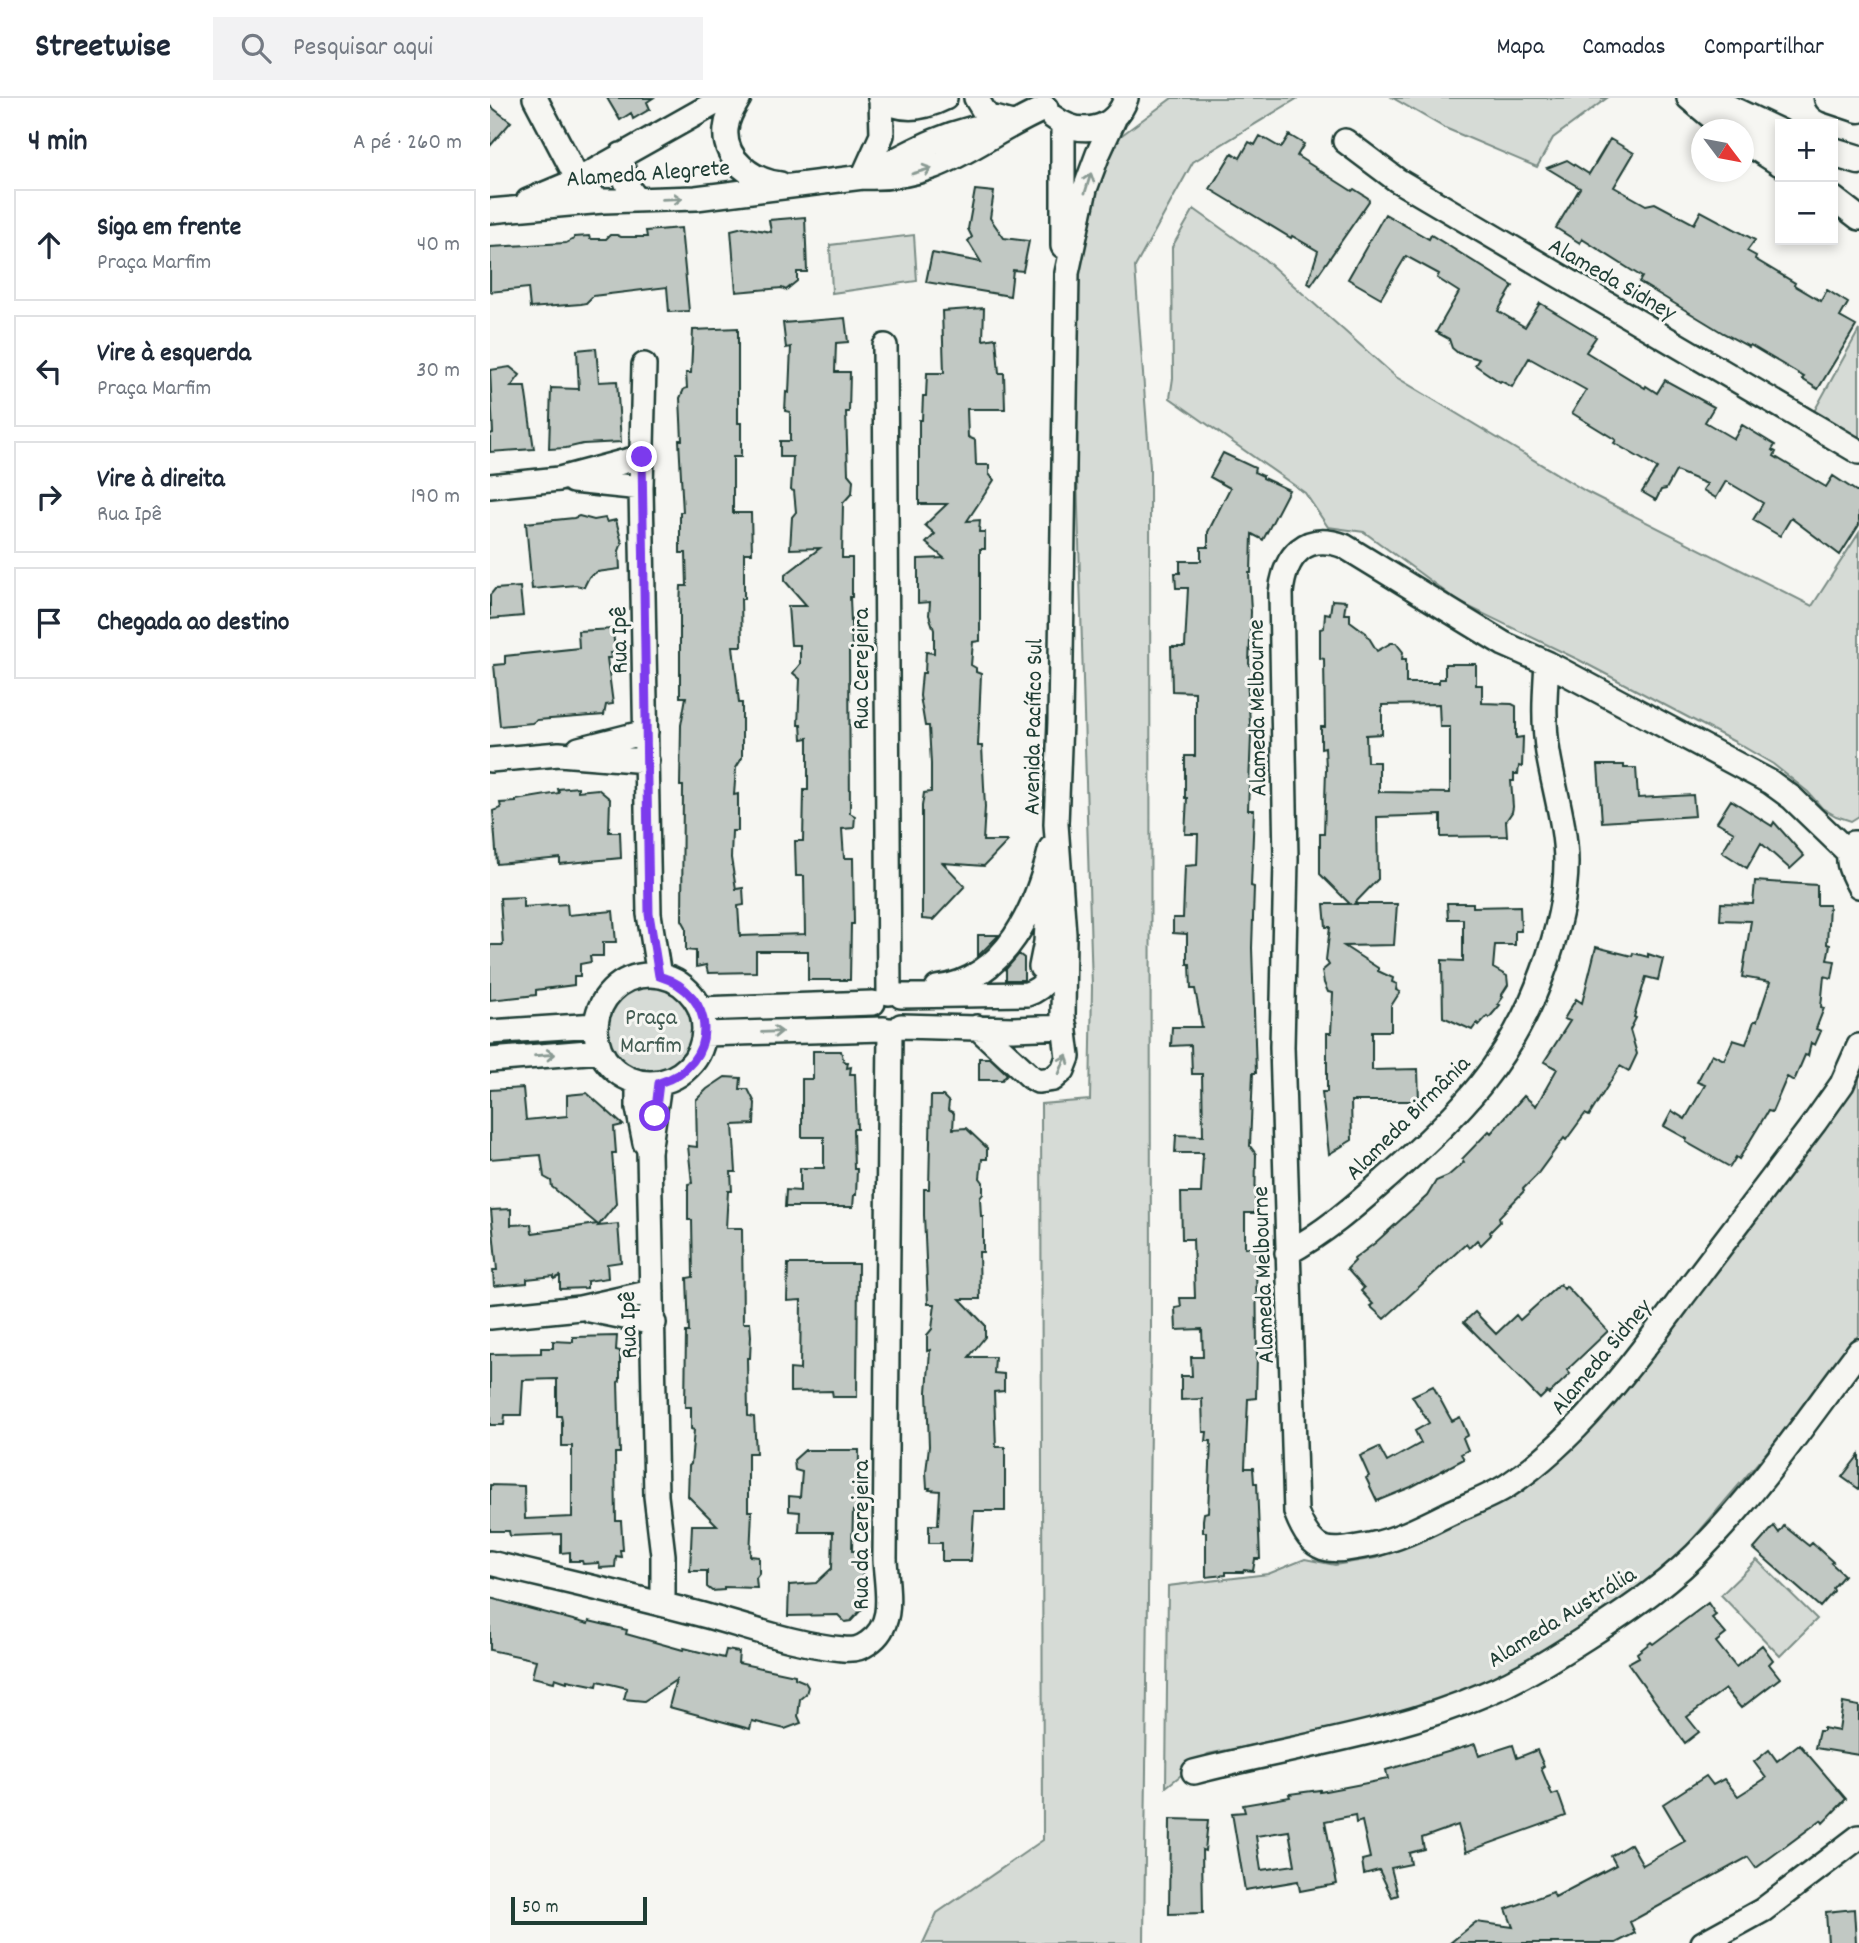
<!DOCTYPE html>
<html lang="pt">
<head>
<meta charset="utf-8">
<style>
	body { margin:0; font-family:Dekko,sans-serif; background:#f2f2f3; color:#1f2937 }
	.controls { position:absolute; right:21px; top:21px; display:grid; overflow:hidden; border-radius:0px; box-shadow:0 4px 10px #0003 }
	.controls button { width:63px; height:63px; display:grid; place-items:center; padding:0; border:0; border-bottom:2px solid #e0e1e3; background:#fff; color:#1f2937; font:35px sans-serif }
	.compass { position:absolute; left:1201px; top:21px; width:63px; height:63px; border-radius:50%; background:#fff; box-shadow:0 4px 10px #0003; rotate:122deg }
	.scale { position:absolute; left:21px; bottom:18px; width:136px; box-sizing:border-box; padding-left:7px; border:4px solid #1f3d34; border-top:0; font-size:19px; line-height:24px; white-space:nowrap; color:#1f3d34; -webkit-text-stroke:5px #f6f6f2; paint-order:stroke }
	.stop { position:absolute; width:21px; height:21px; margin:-16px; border:5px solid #7c3aed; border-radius:50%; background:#fff }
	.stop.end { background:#7c3aed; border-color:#fff; box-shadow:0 2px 7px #0008 }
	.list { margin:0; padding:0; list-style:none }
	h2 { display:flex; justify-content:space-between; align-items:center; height:91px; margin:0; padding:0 28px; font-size:30px }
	h2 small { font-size:23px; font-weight:400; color:#747a83 }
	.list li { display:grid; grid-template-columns:46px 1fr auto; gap:21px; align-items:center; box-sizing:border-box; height:112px; margin:0 14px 14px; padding:0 14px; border:2px solid #e0e1e3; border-radius:0px }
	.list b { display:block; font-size:26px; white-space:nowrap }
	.list p { margin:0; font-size:23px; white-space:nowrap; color:#747a83 }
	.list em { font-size:23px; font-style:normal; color:#747a83 }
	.icon { flex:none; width:38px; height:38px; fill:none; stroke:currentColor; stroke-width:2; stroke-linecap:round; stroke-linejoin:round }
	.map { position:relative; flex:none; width:1369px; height:1845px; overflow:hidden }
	header { display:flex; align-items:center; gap:42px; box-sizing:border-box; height:98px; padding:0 35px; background:#fff; border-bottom:2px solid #e0e1e3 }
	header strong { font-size:33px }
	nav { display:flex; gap:38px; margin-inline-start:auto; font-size:24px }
	.search { width:490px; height:63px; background:#f2f2f3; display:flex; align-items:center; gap:18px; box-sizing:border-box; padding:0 24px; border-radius:0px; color:#747a83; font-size:26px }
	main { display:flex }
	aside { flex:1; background:#fff }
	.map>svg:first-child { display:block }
	.green { fill:#d6dbd6; stroke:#7a8c85; stroke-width:2 }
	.building { fill:#c1c8c3; stroke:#1f3d34; stroke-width:2; fill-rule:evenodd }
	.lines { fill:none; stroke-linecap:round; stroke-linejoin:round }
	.minor-casing { stroke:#1f3d34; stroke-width:28 }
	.major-casing { stroke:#1f3d34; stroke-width:33 }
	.minor { stroke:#f6f6f2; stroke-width:23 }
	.major { stroke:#f6f6f2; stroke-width:28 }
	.oneway { stroke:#8a9a93 }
	.route { stroke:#7c3aed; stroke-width:9 }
	.labels { text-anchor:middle; stroke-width:6; stroke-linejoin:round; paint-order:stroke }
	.street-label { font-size:24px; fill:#1f3d34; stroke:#f6f6f2 }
	.park-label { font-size:24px; fill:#445d54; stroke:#f6f6f2 }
</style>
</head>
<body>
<header>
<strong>Streetwise</strong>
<div class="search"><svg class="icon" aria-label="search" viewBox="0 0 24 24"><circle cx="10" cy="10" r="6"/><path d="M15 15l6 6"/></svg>Pesquisar aqui</div>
<nav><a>Mapa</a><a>Camadas</a><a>Compartilhar</a></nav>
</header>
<main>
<aside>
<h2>4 min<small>A pé · 260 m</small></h2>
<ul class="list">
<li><svg class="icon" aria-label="ahead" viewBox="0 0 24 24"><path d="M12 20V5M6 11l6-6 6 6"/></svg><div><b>Siga em frente</b><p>Praça Marfim</p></div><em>40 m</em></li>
<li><svg class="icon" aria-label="left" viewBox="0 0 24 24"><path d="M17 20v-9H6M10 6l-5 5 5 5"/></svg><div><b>Vire à esquerda</b><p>Praça Marfim</p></div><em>30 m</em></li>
<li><svg class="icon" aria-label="right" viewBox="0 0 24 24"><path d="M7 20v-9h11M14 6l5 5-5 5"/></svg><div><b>Vire à direita</b><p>Rua Ipê</p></div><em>190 m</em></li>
<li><svg class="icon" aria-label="arrive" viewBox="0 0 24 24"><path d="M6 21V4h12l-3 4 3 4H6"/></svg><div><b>Chegada ao destino</b></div></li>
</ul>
</aside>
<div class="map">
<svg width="1369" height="1845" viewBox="0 0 1369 1845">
	<rect width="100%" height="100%" fill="#f6f6f2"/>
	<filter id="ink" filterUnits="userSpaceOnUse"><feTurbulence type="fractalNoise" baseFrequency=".0143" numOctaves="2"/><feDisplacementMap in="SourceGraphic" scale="14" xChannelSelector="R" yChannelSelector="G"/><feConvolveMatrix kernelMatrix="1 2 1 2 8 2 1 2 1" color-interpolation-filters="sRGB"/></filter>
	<g filter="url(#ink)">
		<path class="green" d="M682,0H808L703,64L645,169L660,369L661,1238L654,1845H433L447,1815L553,1742L551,1006L600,1002L602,889L585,307L584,175L621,45Z
			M903,0H1117L1063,40L1047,69L955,30Z
			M704,111L773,160L906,279L1097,394L1322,508L1369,435V718L1361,723L1346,718L1332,710L1318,694L1283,666L1245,644L1089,562L969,504L874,434L838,429L815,395L680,300L683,280L682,149Z
			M424,137L427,183L342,195L340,147Z
			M1369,232V344L1322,317Z
			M117 931a44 44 0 1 1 88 0a44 44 0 1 1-88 0Z
			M1369,979V1236L1282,1348L1191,1455L1113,1521L1012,1580L902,1619L718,1656L676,1689L678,1488L778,1476L815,1461L845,1467L886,1460L968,1426L1001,1408L1073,1357L1120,1312L1150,1275L1361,994Z
			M1267,1462L1327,1521L1290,1558L1231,1497Z"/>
		<path class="building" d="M117,0H163L157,4L160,11L143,21L141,15L130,22Z
			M0,8L21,24L0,48Z
			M799,37L814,46L807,58L862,93L864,91L878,100L879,103L821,187L818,185L828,153L802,138L801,140L720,91L742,55L750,60L759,44L765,47L770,38L791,50Z
			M1120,41L1144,55L1124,89L1156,107L1165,105L1204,126L1211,113L1265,142L1257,153L1266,158L1265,161L1305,185L1304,187L1331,203L1337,192L1358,205L1350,219L1366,228L1328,291L1312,281L1314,279L1260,247L1259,249L1233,235L1149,184L1152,179L1092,141L1090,145L1066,130L1090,90L1057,70L1077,62L1099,76Z
			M485,92L504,94L500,120L514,140L539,143L533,173L523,172L520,198L436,184L442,155L491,164L478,143L482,139L478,131Z
			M895,116L939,141L941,137L1023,188L1008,213L1035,229L1050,205L1106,239L1096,254L1155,290L1156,288L1167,295L1175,282L1224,309L1215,324L1244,341L1252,327L1285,347L1282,352L1286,354L1284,358L1336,389L1343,378L1369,395V427L1350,457L1301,420L1290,438L1263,422L1273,405L1236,383L1226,400L1213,392L1217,386L1186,373L1176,391L1171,392L1166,402L1152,394L1167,370L1124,345L1126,342L1082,315L1096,292L1039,260L1022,289L1011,283L1010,284L985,267L989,261L968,255L962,250L959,241L946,234L969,194L947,180L949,176L916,158L891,200L858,181Z
			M315,119L317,174H307V183L296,192L292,190L246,194L241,132L253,129L281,134L279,122Z
			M191,130L199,213L179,214L177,189L103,198L96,205L91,206L40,210L38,190L0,194V149L76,145L84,141V139L99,138L100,141H116L120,137H127L131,139H157L156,133Z
			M494,210L493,242L506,240L509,275H514L515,311H477L478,339L485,342L486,367H499V376L504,382L477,423L490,422L489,434H495V451H490V543L483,544L481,567L486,570V574L491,576L488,648H492L495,709L493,743H518L494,768L453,765L475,788L443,822L432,821V708L434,695L441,694V666L439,628H435L430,598L432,575H435L436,554L444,555V532L439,517L440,504L428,505V461L454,460L436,445L445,436L435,427L457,406H429V322H432L433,298H436L437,275H454L452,213Z
			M355,220L358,244L346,245L345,274H360L359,314H356L358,376L363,382L362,395L353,405L352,460H362V499H360L362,551H359L360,715L365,718L364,730L352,731L354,760H363L364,826H361L360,882H318V853H266V874L218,875L216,867L206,869V853L196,852V829L192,822L193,688H190L191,627L196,599H190V507L191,488H197L196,455H190V414H193L189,342H192L190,300L194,291L197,290L196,275H201L203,232L248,230V325H251V359H243V415H261L262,455H254V501H251L252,548H243L249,605H252V660L246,670L244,697L248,696V733H242L241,760L246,791L253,790L254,807L248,808L250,838L315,836L314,778H306L305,743H313L314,692H318V640L312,641L311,627H308L310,581L303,575L310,566V547H301L298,508H317L295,483V477L330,450L300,451L302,419L306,414L304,393L301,392L303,359H290V343H300V314L295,313L296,294L299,295L301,249L296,250L293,225Z
			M106,250L109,284L127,283L131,344L93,346L76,350L59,351L61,290L89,291L87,252Z
			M20,269L30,277L21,289H35L44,351L0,354V336L3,335L0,272Z
			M733,355L765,370L764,374L773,378V380L799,392L773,442L762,436L761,475H759L761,514L759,566L764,572L757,581L761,638L758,712H764L761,788L764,789L762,850L766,975H763L760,1048L766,1056L765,1115H755V1149L766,1150L767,1257L766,1300L758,1301L755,1370H763L764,1385H767L770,1461H765L763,1473L754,1472L753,1474H736V1477L716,1479V1434H713V1422L714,1415L718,1414L721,1343H716L717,1334H713L712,1301L691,1302V1278H702L701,1259H713L712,1231L686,1232L685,1210L691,1209L690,1200H705L703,1141H692L691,1095H711L713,1055H685L686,1037L713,1038L712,976H702L701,947L681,948L682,929H712L705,891H701L700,866H697V836L683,835V820H693L695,768L707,767L708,736H695L697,700H695V658H705V594L682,593L681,549H695L698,490H686L685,475H690V463H711V449H718V434L740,390L720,379Z
			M89,418L104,422L115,420L117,424L126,422L132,445L129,453L130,471L107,474L99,479L94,489L86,487L42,491L36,425L84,420Z
			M30,489L33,518L0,521V497L5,491Z
			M842,502L856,503L854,516H860V523L876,535L887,553L901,545H906L913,554L912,561H916V585H949V581H955V566H986V587H992V605L1022,606L1026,608V640L1033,639L1032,669L1029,668L1028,676H1024V683H1021L1023,709L1022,714L1016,723L1017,738L951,739V717L887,719L888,781L864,806H907L904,847L854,848L888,870V873L903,880L902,884L907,886L906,892L910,894L901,908V933H882V972L928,971L929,1003H861L862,1042L839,1056L832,994H837V935H841L843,895L838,894L834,885L832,873L839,867L836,862L840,829H836L834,806H860L830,776V736H834L836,671L835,649L831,650V629H835L834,561L830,560V531L834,530L835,515L840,516ZM949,606L950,629H960V695L889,694V664H877L876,637L892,636V607Z
			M123,531L125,555H120L121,560H117L123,606L116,607L114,617L47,622L42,625L10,628L4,567L15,566V558L89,550L88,533Z
			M1108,667H1134V670H1146L1148,700L1203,697L1205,718L1112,724Z
			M88,689V693L108,691L120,701L119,734H130L131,760L70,766V760L7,766L3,713L11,710L10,705L26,704V702L69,695L68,691Z
			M1241,702L1282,728L1284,724L1314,758L1300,771L1271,745L1257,770L1232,754L1244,734L1227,724Z
			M1265,783L1327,787V807H1339L1337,846L1340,847L1337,862L1345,863L1342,880L1334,878L1331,909L1334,910L1326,931L1331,933L1325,947L1321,945L1318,958L1315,957L1304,983L1297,979L1282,1014L1278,1013L1249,1061L1246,1059L1240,1069L1196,1044L1197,1041L1174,1028L1182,1013L1195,1021L1215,987L1207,984L1222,956L1234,962L1243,942L1256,946L1264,923H1267L1280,884L1252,879L1261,823L1230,822L1231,805L1263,806Z
			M33,799V809L77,806L78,817L123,813L126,844H113V858H100L101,864L90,866V878H84V887L46,892V897L0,902V847H13L10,800Z
			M957,805H983V809L1030,808L1031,833H1025V847H1005L1003,870L1017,878L1018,887L1011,898L1013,899L1008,906L1010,907L999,920L997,918L989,927L987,925L982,932L953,919L952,862L973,863V821H958Z
			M488,837H509L488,858Z
			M1106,849L1142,858L1143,855L1158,859V856L1173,861L1168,882L1156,879L1144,919L1146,920L1140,932L1147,956L1139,973L1130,968L1099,1018L1095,1016L1076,1042L1074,1040L1046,1078L1033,1091L1034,1093L1009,1119L1010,1124L1000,1134L1001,1137L991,1147L987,1142L979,1150L976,1146L894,1221L880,1208L883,1206L871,1193L874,1190L857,1171L865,1163L864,1161L885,1145L937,1098L946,1083L958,1078L974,1064L972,1061L999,1033L1001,1035L1034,998L1046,1008L1067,971L1054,964L1080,923L1074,921L1086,901L1092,905Z
			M529,856L534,860V882H516V871Z
			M323,953H351L354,964H358L357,970L361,969L360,976H365L367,1031H363L364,1071H367L366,1097H364L363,1109H295L296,1092L310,1093V1070H334V1039H312V981H323Z
			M489,960H500L517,976L512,982H489Z
			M235,979L251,980L250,991H258L265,1005L264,1026L243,1027L246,1074H241L242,1093H238L236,1130H252L253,1225H260L261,1238L260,1260H257L258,1318L264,1319L266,1355H258V1413H262L260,1458L269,1459V1476L266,1480L267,1490L234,1489V1492L222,1493L217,1489V1473H200L202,1427H227L198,1398L199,1368L201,1366L204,1332L201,1331V1309H195L196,1234H199L197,1180L203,1179L202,1122H198V1086L202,1085L198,1048L207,1049L206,1002L217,991Z
			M33,990L36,1022L77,1018V997L97,995L133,1027L124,1029L126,1055H122L126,1106L108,1128L128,1126L131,1164L117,1166L118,1180L97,1183V1190L70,1191V1178L64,1181V1178L37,1181V1185L4,1188L3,1172H7L1,1112L21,1111V1127L41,1126L42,1135L107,1126L62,1089L61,1083L54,1079L51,1057L0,1061V992Z
			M441,998H453L459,1004L458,1012L464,1015L463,1031L476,1030L497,1050V1061H492L490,1080L493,1084V1096L490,1100L491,1118H493V1154H489L490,1201H470L495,1227V1239L479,1259H505L504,1275L514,1276V1293L504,1294L506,1349H515V1413H484L481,1463H452V1445H439V1427H448L450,1393L439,1392L440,1390H437L436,1374L439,1348L437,1294L440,1252L437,1253V1237L442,1231L445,1206H438L434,1117V1091H439Z
			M298,1166H368L367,1299H343L342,1293L300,1294V1271L310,1272L311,1202L297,1203Z
			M1070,1186L1074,1191L1076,1188L1118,1233L1077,1272L1080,1276L1059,1296L1057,1294L1050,1301L974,1224L985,1214L1006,1236L1026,1217L1030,1222Z
			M127,1238L126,1252L130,1253V1283L128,1284L130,1355H125L126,1423H131L133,1452H130L131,1459L126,1458L125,1469L110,1470L109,1465L93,1466L92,1463H80V1454L71,1455V1436L20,1438L19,1433H0V1387L34,1388L35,1421L82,1419V1348H72V1323L71,1318H67V1281L33,1282L31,1317H15L14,1327H0V1256L51,1255V1250H63V1243L83,1244V1239Z
			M943,1288L958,1316L962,1323L970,1319L978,1337L973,1340L978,1352L971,1356L974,1361L921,1389L887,1403L876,1380L879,1378L870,1358L889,1349L897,1364L931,1345L925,1333L939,1325L922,1298Z
			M315,1352H369L368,1414L363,1413L362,1453H371L373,1489L368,1507L372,1511L361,1523L355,1524L348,1517L298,1518L299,1487L326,1485L342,1470L343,1434H309L310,1414L299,1413V1398L310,1399L312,1374L305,1372L304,1362Z
			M1369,1357V1391L1352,1379Z
			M1284,1428L1289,1435L1294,1428L1319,1448L1322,1445L1343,1464L1341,1465L1354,1477L1343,1490L1344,1493L1330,1509L1264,1451Z
			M0,1500L98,1526L99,1523L137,1532L136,1536L193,1552L194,1550L234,1560L236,1552L249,1554L248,1565L305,1577V1580L315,1584L318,1589L316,1596L310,1601L308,1618L311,1625L295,1631L262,1623L260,1631L179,1609L186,1582L154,1603L134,1601L137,1590L108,1583L107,1588L77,1582V1584L65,1580L64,1584L42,1579L46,1562L0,1552Z
			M1218,1505L1226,1517L1222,1520L1236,1536L1226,1544L1246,1569L1272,1547L1283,1562L1279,1566L1290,1580L1251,1610L1235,1591L1197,1619L1209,1634L1195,1645L1138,1565L1149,1559L1147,1555L1161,1544L1163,1546Z
			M1353,1605L1369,1608V1657L1325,1650L1329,1633H1333V1630L1349,1633Z
			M985,1646L989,1658L1023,1647L1027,1660L1047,1652L1054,1668L1051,1670L1062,1697L1068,1695L1076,1718L976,1754L968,1727L932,1740L934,1751L919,1755L921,1766L901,1770L908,1797L902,1799L889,1772L874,1776L872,1762L880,1760L872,1723L866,1725L865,1717L835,1723L847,1786L810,1793L808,1783L755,1792L742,1715L755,1714L753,1707L800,1699L799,1696L830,1692V1694L898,1681L896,1672ZM799,1733L805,1767L771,1772L766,1738Z
			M1309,1646L1356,1701L1333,1725L1331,1722L1266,1770L1258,1759L1140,1824L1145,1835L1126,1845H960L986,1824L1023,1829L1016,1811L1063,1794L1065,1799L1126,1767L1121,1758L1141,1746L1153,1767L1195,1743L1173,1706L1216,1678L1223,1687L1234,1681L1248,1698L1276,1680L1264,1664L1279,1652L1287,1663Z
			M680,1721L718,1722L715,1753L712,1752L713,1815L679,1816Z
			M1364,1811L1366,1845H1338L1336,1814Z"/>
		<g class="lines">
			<defs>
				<path id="minor" d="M45,0L88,82L100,93
					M249,0C243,10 237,19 236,31C233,62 264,83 290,86
					M390,0C411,14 433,11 455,0
					M486,0L497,18L519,24
					M1199,0L1237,32
					M563,19C589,39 625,34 636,0
					M855,43L907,82L1369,354
					M1254,43L1290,66
					M131,57C133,73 135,92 149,102
					M376,78C421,53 463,29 516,25
					M373,79L392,37L391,0
					M1343,100L1369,120
					M38,103L88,82L234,0
					M0,113L113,103L206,100L373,79C453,83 488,39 556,10
					M573,148V27
					M395,248L399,895
					M154,267L151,390L159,816L169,878
					M83,383L151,390
					M0,388L69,381L151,359
					M89,651L156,634
					M0,662L69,656L157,663
					M1366,745H1363C1354,761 1361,773 1369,788
					M1358,754L1302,700L1280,684L1057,565L1014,546L854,448C815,434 795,457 791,495L796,761L792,949L806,1414C823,1458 838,1455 880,1447C906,1442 930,1430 954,1418C974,1408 998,1400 1017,1388C1088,1341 1143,1265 1193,1198C1237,1140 1281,1082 1325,1024L1352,986L1369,948
					M551,869L556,844L559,796
					M106 931a54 54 0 1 1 108 0a54 54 0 1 1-108 0Z
					M447,890C517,881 546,810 561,750
					M411,898L537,896C558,889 564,873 564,852
					M210,911L383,905
					M411,928L523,931L575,929
					M487,929L541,979L548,983L563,981L573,972L578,959L573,918L574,836L566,726L570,623L577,175L595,91L608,56L624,21
					M0,934L106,927
					M214,936L394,931
					M0,962L110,953
					M148,985V1010L155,1045
					M169,985L159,1054L166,1398L173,1457V1506
					M797,1155C836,1134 865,1108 898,1079C969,1017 1021,964 1053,874C1066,839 1076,803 1076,765C1076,728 1064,691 1058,655C1053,625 1055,595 1057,565
					M100,1212L164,1225
					M0,1219L90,1210L162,1194
					M0,1465C71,1482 142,1498 213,1517C258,1529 306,1547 353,1551C363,1552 370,1551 378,1545C407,1526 396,1490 395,1461L400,932
					M704,1674C800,1649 903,1636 995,1596C1031,1581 1064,1560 1097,1539C1140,1511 1183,1482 1218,1444C1274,1386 1320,1317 1369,1253
					M1213,1845L1273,1812L1369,1739"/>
				<path id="major" d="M1214,0L1290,36
					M1339,0L1369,10
					M1343,54L1369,62"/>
			</defs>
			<use href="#minor" class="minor-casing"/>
			<use href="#major" class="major-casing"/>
			<use href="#minor" class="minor"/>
			<use href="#major" class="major"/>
		</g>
		<defs><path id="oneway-shaft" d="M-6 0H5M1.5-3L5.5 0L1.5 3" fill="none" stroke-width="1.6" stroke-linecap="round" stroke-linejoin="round" transform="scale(1.75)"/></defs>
		<g class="oneway">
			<use href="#oneway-shaft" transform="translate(432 73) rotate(-16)"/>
			<use href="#oneway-shaft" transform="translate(598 85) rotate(-73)"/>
			<use href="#oneway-shaft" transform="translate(182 101) rotate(-2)"/>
			<use href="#oneway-shaft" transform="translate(282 934) rotate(-2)"/>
			<use href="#oneway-shaft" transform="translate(55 957) rotate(-4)"/>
			<use href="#oneway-shaft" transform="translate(573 966) rotate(-68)"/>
		</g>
	</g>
	<g class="lines" filter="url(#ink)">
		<path class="route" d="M152,359L159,816L169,878C229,896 229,967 169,985L165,1018"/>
	</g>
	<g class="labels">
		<g class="street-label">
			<text transform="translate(158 74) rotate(-4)" y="8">Alameda Alegrete</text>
			<text transform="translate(1123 180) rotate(30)" y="8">Alameda Sidney</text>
			<text transform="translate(128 542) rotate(-91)" y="8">Rua Ipê</text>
			<text transform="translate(370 571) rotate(-90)" y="8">Rua Cerejeira</text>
			<text transform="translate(766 610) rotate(-91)" y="8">Alameda Melbourne</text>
			<text transform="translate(542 629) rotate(-89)" y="8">Avenida Pacífico Sul</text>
			<text transform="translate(917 1019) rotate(-45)" y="8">Alameda Birmânia</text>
			<text transform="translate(772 1177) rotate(-92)" y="8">Alameda Melbourne</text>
			<text transform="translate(137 1227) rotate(-92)" y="8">Rua Ipê</text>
			<text transform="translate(1110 1258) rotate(-50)" y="8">Alameda Sidney</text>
			<text transform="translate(370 1437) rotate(-90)" y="8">Rua da Cerejeira</text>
			<text transform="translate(1071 1518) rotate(-32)" y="8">Alameda Austrália</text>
		</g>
		<g class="park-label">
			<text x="161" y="926">Praça<tspan x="161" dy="28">Marfim</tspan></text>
		</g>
	</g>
</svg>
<div class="controls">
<button>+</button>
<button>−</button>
</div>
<svg class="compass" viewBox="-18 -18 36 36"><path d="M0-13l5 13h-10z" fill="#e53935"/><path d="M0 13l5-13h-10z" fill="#747a83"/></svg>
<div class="scale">50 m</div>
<div class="stop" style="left:165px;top:1018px"></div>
<div class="stop end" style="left:152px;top:359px"></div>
</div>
</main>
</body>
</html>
